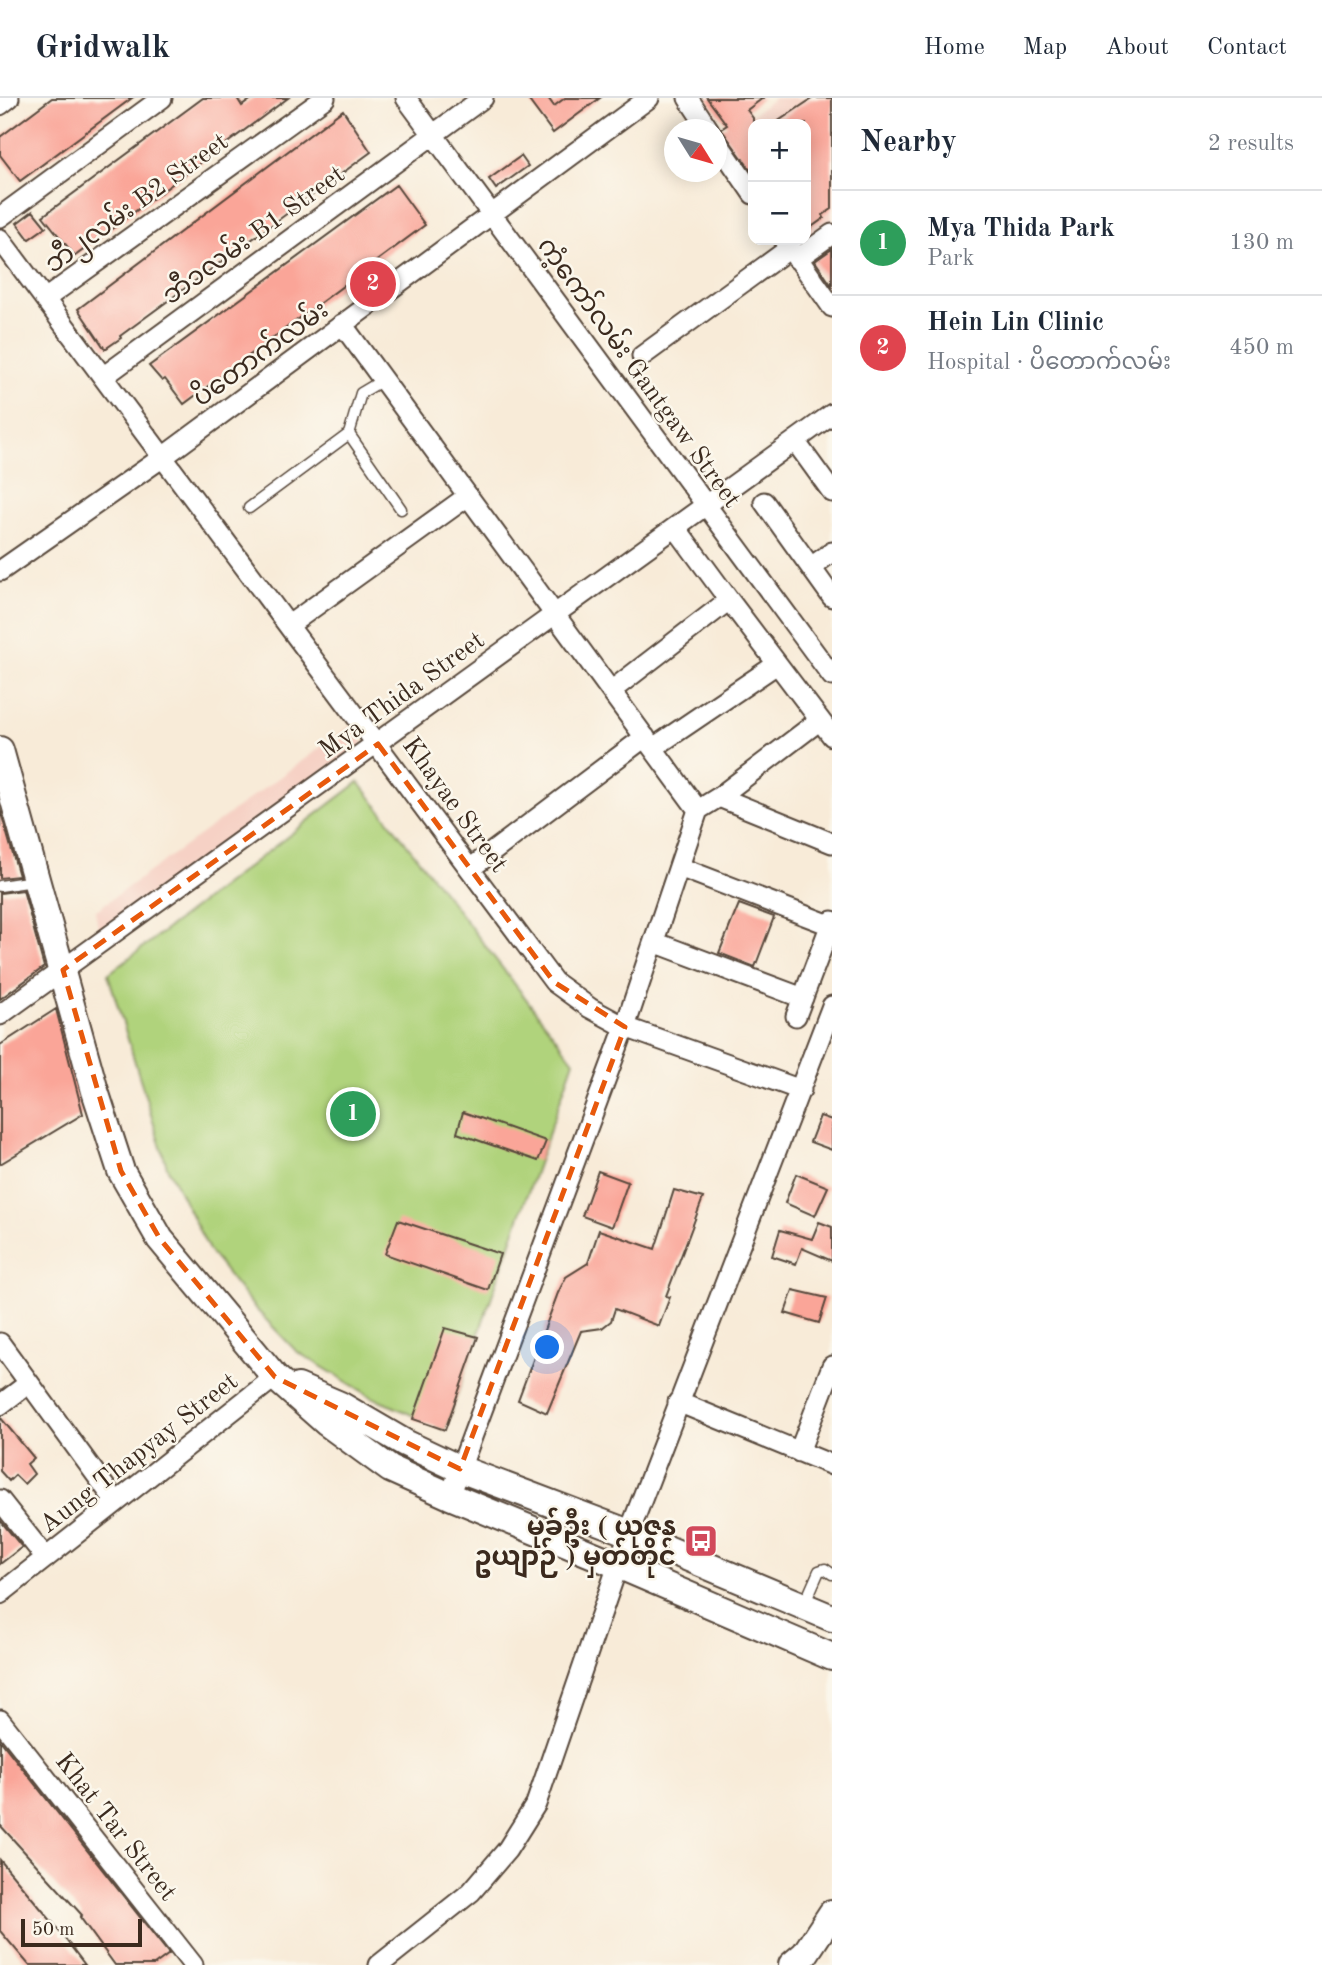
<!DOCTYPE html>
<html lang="en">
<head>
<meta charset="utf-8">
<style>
	body { margin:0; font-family:"Old Standard TT","Noto Sans Myanmar",serif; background:#f2f2f3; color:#1f2937 }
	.controls { position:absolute; right:21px; top:21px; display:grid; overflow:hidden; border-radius:14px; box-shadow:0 4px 18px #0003 }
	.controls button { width:63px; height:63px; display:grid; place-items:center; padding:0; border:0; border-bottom:2px solid #e0e1e3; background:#fff; color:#1f2937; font:35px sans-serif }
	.compass { position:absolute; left:664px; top:21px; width:63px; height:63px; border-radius:50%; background:#fff; box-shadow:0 4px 18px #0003; rotate:127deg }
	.scale { position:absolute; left:21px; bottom:18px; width:121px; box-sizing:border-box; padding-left:7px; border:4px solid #3b2a1e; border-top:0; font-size:19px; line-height:24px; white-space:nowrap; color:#3b2a1e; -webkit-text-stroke:5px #fbf7ec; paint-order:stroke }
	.you { position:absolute; left:548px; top:1250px; width:24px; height:24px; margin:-18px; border:5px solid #fff; border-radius:50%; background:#1a73e8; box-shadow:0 0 0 10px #1a73e833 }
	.badge { display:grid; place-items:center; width:46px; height:46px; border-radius:50%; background:#2563eb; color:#fff; font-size:23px; font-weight:700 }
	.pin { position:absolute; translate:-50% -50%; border:4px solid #fff; box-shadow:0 2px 7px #0006 }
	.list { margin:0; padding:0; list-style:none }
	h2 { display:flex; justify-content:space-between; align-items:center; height:91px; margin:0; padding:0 28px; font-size:30px }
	h2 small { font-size:23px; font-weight:400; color:#747a83 }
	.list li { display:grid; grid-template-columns:46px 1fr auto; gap:21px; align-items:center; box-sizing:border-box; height:105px; padding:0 28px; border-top:2px solid #e0e1e3 }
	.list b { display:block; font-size:26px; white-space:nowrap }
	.list p { margin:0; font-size:23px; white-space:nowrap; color:#747a83 }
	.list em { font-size:23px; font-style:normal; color:#747a83 }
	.map { position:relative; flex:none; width:832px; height:1867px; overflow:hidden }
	header { display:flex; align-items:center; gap:42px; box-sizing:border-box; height:98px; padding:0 35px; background:#fff; border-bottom:2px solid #e0e1e3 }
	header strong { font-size:33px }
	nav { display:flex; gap:38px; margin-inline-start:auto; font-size:24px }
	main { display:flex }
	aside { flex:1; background:#fff }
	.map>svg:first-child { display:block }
	.built { fill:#f6d1c5 }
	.green { fill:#b0d37c; stroke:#767e4d; stroke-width:2 }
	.building { fill:#faa598 }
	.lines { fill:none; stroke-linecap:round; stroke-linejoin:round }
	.lane-casing { stroke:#57473a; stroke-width:13 }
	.street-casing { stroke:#57473a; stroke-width:23 }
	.secondary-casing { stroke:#57473a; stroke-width:30 }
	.lane { stroke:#fff; stroke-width:10 }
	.street { stroke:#fff; stroke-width:19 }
	.secondary { stroke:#fff; stroke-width:26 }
	.marked { fill:none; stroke:#e8590c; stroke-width:5; stroke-dasharray:14 9; stroke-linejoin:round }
	.labels { text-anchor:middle; stroke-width:5; stroke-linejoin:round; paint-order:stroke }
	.street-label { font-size:26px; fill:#3b2a1e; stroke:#fbf7ec }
	.poi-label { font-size:26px; font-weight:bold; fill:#3b2a1e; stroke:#fbf7ec; text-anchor:end }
</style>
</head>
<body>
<header>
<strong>Gridwalk</strong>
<nav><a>Home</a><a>Map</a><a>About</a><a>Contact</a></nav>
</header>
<main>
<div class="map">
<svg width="832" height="1867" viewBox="0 0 832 1867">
	<rect width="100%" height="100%" fill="#fbf7ec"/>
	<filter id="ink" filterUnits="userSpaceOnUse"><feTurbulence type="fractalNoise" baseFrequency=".0143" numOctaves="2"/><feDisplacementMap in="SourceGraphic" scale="14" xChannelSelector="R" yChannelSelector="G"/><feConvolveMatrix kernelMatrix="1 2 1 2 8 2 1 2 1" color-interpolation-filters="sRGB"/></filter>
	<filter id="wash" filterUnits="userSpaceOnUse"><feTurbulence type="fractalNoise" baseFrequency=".00686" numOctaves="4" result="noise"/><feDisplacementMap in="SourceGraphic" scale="28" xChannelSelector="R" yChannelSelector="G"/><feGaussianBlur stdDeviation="1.57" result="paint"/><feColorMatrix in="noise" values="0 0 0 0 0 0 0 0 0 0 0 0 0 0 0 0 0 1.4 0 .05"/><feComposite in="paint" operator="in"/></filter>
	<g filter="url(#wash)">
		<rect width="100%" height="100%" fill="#f8ebd8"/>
		<path class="built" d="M775,0H832V195L794,142H806V26H753V86L720,40Z
			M350,628L364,645L99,833L95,813Z"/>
		<path class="green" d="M359,684L574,963L445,1332L372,1299L296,1253L253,1208L210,1154L167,1069L108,876Z"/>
		<g id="blocks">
			<path class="building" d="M52,0H132L20,83L0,57V39Z
				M203,0H237L242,8L253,0H288L75,158L43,118Z
				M527,0H548L554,8L565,0H600L553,35Z
				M707,0H763L747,12L753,20V75L721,31L727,27Z
				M813,0H832V111L823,117L824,120L806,133V26H774Z
				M343,12L371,54L120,238L121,240L105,251L78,211Z
				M521,58L528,68L496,91L489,81Z
				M396,87L425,127L184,306L165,281L162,283L149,268Z
				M33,113L46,129L29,141L17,125Z
				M832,151V188L815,163Z
				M0,711L19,778L0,780Z
				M23,792L44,869L0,901V795Z
				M739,806L774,819L755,869L719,855Z
				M56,911L83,1016L0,1066V947Z
				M463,1014L546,1043L538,1063L457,1035Z
				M820,1018L832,1022V1052L810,1044Z
				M598,1073L628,1084L612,1129L582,1118Z
				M796,1076L828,1089L815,1118L785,1105Z
				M674,1092L703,1100L666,1198L670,1199L659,1228L615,1211L611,1223L602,1230L581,1233L547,1315L518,1302L558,1195L566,1179L588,1165L599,1132L655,1151Z
				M398,1122L500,1156L488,1192L385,1156Z
				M819,1124L832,1129V1163L802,1150L796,1166L772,1158L780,1132L812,1141Z
				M793,1192L827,1200L819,1225L785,1215Z
				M445,1230L478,1239L445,1332L413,1321Z
				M0,1319L34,1360L27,1366L34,1376L24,1386L15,1377L9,1383L0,1373Z
				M0,1422L22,1449L0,1466Z
				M0,1642L169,1856L154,1867H115L80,1819L82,1817L0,1727Z
				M0,1762L53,1825L85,1867H29L0,1833Z"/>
		</g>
	</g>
	<g filter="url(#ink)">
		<use href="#blocks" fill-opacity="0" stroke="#57473a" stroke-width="2"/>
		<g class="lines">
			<defs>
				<path id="lane" d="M349,336L361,295L383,282
					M249,410L349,336L401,411
					M0,788L34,783
					M804,1507L819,1473L825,1471L832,1476"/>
				<path id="street" d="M406,0L832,578
					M688,0L709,32
					M0,7L9,0
					M716,42L753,96
					M0,119L162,0
					M0,141L554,884L590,910L625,929L801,992
					M785,142L832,209
					M797,161L832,136
					M45,201L325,0
					M342,226L698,712L625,929L450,1398
					M642,258L790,150
					M103,279L483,0
					M795,343L832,394
					M764,404L832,499
					M811,469L832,454
					M0,473L163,359L649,0
					M729,502L832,638
					M289,527L468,398
					M611,593L729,502L676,430
					M653,650L777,566
					M719,699L832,745
					M698,712L719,699L820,622
					M679,769L830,827
					M471,770L645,639
					M654,844L803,900
					M0,917L832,316
					M796,918L832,823
					M0,1245L116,1404
					M678,1304L832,1367
					M0,1307L29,1285
					M799,1354L832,1268
					M0,1402L46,1460
					M0,1496L275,1279
					M0,1622L193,1867
					M379,1867L471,1794L507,1752L536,1706L629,1435L832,908"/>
				<path id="secondary" d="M0,652L95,993L121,1073L160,1141L275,1279L327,1325L390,1371L450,1398L618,1467L832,1559
					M298,1289L340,1307L405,1345L460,1371L629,1435L832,1520
					M792,1867L805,1856L832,1815"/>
			</defs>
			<use href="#lane" class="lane-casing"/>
			<use href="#street" class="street-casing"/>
			<use href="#secondary" class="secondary-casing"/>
			<use href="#lane" class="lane"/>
			<use href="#street" class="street"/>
			<use href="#secondary" class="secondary"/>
		</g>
	</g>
	<path class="marked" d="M378,646L554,884L625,929L460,1371L275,1279L160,1141L121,1073L63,872Z"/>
	<defs>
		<symbol id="bus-square" viewBox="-11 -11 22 22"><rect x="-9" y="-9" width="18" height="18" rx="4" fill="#d1495b" stroke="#fbf7ec"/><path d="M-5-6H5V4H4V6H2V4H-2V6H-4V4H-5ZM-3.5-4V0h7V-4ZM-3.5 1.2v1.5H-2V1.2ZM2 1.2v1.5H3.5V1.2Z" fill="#fff"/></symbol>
	</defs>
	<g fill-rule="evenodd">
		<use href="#bus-square" x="682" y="1424" width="38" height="38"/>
	</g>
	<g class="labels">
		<g class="street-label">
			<text transform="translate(136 104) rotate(-36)" y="9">ဘီ၂လမ်း B2 Street</text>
			<text transform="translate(253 136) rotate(-36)" y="9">ဘီ၁လမ်း B1 Street</text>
			<text transform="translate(260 255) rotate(-36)" y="9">ပိတောက်လမ်း</text>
			<text transform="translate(640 274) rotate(54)" y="9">ကံ့ကော်လမ်း Gantgaw Street</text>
			<text transform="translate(401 596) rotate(-36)" y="9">Mya Thida Street</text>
			<text transform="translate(456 706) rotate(54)" y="9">Khayae Street</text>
			<text transform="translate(138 1354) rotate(-38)" y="9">Aung Thapyay Street</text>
			<text transform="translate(117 1728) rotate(52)" y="9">Khat Tar Street</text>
		</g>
		<g class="poi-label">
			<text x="676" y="1437">မုခ်ဦး ( ယုဇန<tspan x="676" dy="30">ဥယျာဉ် ) မှတ်တိုင်</tspan></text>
		</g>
	</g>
</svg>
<div class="controls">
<button>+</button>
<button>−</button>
</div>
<svg class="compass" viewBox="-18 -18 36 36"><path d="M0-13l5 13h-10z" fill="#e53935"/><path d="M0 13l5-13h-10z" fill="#747a83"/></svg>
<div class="scale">50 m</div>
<div class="you"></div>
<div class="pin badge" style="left:353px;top:1016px;background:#2e9e5b">1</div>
<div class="pin badge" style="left:373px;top:186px;background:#e0444e">2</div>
</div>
<aside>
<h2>Nearby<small>2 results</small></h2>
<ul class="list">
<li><span class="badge" style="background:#2e9e5b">1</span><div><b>Mya Thida Park</b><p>Park</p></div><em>130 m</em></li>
<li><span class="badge" style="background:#e0444e">2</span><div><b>Hein Lin Clinic</b><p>Hospital · ပိတောက်လမ်း</p></div><em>450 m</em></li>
</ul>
</aside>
</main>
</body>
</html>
